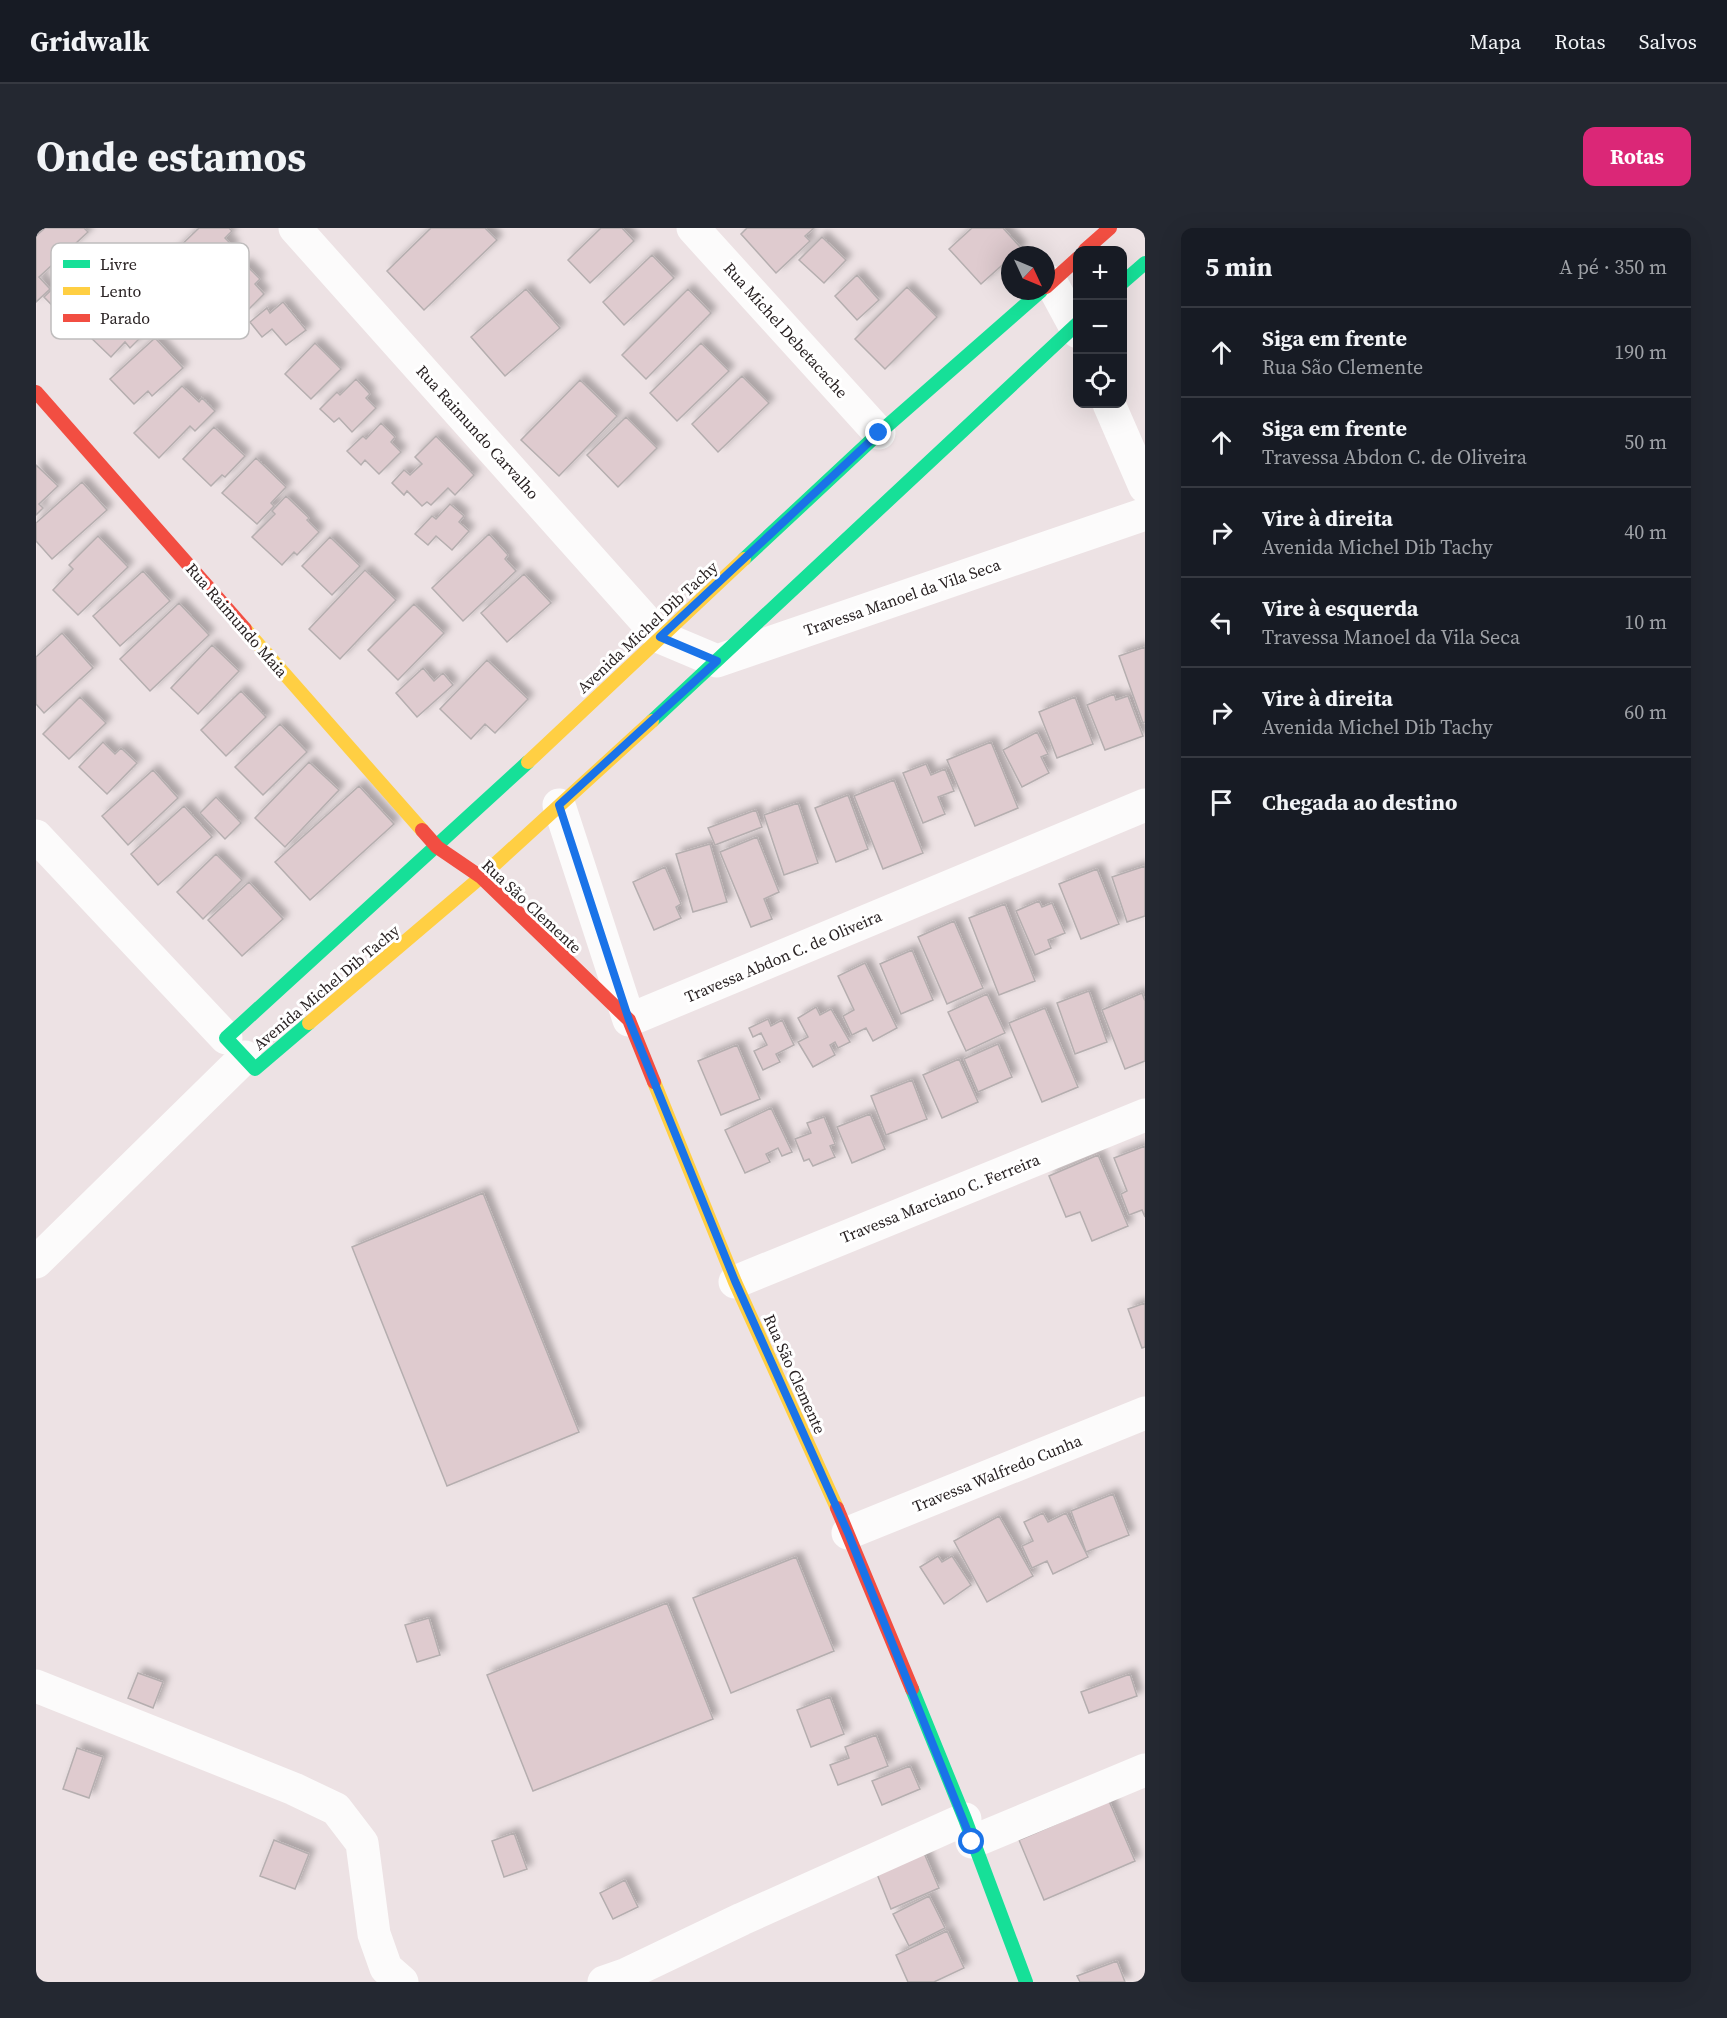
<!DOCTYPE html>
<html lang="pt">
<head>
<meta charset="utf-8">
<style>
	body { margin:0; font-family:"Source Serif 4",serif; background:#242831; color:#f1f3f6 }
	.controls { position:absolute; right:18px; top:18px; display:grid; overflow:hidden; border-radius:12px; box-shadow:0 6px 24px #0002 }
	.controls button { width:54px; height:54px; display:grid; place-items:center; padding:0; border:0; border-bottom:2px solid #363941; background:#171b24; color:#f1f3f6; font:30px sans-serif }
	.compass { position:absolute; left:965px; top:18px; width:54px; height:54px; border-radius:50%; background:#171b24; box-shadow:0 6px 24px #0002; rotate:134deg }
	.stop { position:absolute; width:18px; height:18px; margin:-14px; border:4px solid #1a73e8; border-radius:50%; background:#fff }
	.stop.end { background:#1a73e8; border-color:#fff; box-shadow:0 2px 6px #0008 }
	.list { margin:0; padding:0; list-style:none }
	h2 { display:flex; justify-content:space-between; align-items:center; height:78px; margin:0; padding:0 24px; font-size:26px }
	h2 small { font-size:20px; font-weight:400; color:#9ea1a6 }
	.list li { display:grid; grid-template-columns:39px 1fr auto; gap:18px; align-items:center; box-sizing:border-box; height:90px; padding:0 24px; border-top:2px solid #363941 }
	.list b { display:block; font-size:22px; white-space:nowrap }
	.list p { margin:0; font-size:20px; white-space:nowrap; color:#9ea1a6 }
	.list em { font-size:20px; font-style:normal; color:#9ea1a6 }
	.icon { flex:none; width:33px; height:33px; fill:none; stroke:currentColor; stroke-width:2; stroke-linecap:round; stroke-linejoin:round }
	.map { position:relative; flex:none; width:1109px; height:1754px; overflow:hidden; border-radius:12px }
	header { display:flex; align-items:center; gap:36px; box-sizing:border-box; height:84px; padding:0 30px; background:#171b24; border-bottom:2px solid #363941 }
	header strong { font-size:28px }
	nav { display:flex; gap:33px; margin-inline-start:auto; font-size:21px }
	.intro { display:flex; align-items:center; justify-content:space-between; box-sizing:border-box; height:144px; padding:0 36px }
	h1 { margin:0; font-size:42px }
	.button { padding:15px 27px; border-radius:12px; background:#db2777; color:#fff; font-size:21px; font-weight:700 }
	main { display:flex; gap:36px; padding:0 36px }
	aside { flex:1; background:#171b24; border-radius:12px; box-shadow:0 6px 24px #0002 }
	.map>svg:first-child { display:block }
	.building { fill:#dfcbcf; stroke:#b5aeaf; stroke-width:1.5; filter:url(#shadow) }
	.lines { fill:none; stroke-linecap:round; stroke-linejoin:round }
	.street { stroke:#fcfbfb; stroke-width:33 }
	.fast { stroke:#16e098; stroke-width:14 }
	.slow { stroke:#ffcf43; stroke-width:14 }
	.jam { stroke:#f24e42; stroke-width:14 }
	.route { stroke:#1a73e8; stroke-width:8 }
	.labels { text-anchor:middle; stroke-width:6; stroke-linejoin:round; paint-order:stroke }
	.street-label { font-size:16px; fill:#292223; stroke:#fff }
	.key { fill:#fff; stroke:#bfbdbd; stroke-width:1.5 }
	.key-label { font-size:16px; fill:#292223 }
</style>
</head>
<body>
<header>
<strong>Gridwalk</strong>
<nav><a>Mapa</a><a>Rotas</a><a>Salvos</a></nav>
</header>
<div class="intro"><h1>Onde estamos</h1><a class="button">Rotas</a></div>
<main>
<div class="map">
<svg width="1109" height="1754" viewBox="0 0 1109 1754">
	<defs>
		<filter id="shadow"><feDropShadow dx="5.5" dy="-5.5" stdDeviation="3" flood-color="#0004"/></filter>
	</defs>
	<rect width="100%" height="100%" fill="#ede2e4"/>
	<path class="building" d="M9,0H48L52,4L3,49L14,61L0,74V8Z
		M163,0H193L196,3L189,10L198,19L162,53L136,26Z
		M395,0H449L461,12L388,82L351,43Z
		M565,0H586L598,13L554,55L532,32Z
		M711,0H778L769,8L774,13L740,45L705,6Z
		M936,0H967L985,20L978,27H974V30L945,56L913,21Z
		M786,9L810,32L788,55L763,32Z
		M616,27L638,50L588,97L567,74Z
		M209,36L224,51L219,56L228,66L210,84L181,56L189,48L193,52Z
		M33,45L61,74L36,98L8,69Z
		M821,47L843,72L821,92L799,68Z
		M871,59L901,89L849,141L819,111Z
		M490,61L524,100L469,148L435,109Z
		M652,61L675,85L610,151L586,127Z
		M247,74L270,102L250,117L236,101L226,109L214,94L231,80L234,85Z
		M75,81L88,94L94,87L111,103L94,120L89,114L75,129L51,106Z
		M119,110L147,140L116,168L112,163L98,176L74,151Z
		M279,115L305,141L275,171L249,146Z
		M665,115L693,143L641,193L614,165Z
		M706,148L733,175L682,224L656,196Z
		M320,151L334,166L330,170L340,180L316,204L303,190L298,194L284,181L301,164L304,167Z
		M544,152L581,188L523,248L485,212Z
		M146,158L163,174L166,170L179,183L159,203L154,198L123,230L98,205Z
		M590,189L621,220L582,259L551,227Z
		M345,195L359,209L355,214L365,224L343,246L329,232L325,237L311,223L327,208L330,211Z
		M178,199L209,228L189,249L186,247L175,258L147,231Z
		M400,208L438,247L419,267L412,260L395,277L391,274L386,278L371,263L368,267L356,255L368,242L374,247L386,236L379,229Z
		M220,230L250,259L235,275L238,278L221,296L186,265Z
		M0,237L22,258L3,276L7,280L0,287Z
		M46,254L71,282L16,331L0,313V295Z
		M250,268L273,290L271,292L283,304L261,327L258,324L246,337L216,309L239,286L236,283Z
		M414,276L428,288L423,294L433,303L416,322L400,308L392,317L379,306L396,288L400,291Z
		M453,306L472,327L469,331L480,343L427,393L396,360Z
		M62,308L92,339L42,387L17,362L37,341L33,337Z
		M294,309L324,338L296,367L266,338Z
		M329,342L360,372L304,431L273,401Z
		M107,343L134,373L84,418L57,388Z
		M488,346L515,375L471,414L445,385Z
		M143,375L173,407L114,463L84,431Z
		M378,376L408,405L362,452L332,422Z
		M26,405L57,440L8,485L0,476V429Z
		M176,417L203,443L162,486L135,460Z
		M1109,419V494L1107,495L1083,428Z
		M451,432L492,471L459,505L449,496L435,511L404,481Z
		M387,440L398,453L407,445L417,457L381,489L360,465Z
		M205,463L230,489L190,528L165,502Z
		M1078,466L1080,472L1092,468L1107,508L1069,522L1051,477Z
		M44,469L70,495L33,531L7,506Z
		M1039,469L1057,516L1021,530L1003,484Z
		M244,496L271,524L227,567L199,539Z
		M1001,504L1012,526L1005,529L1013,545L986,559L967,522Z
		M67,514L79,526L85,520L101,535L71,566L43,539Z
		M955,514L982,580L939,598L911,532Z
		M273,534L303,562L249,619L219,590Z
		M890,536L895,547L909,541L918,563L902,569L909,586L887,595L867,545Z
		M117,542L142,570L92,617L66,588Z
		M858,552L887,625L847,641L818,568Z
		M323,558L358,596L274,672L239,634Z
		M812,567L832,621L800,634L779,580Z
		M180,569L205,595L189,611L164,585Z
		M762,575L782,635L748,647L728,587Z
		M148,578L176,609L122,657L95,626Z
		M720,582L726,599L679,617L672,600Z
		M721,609L743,664L728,671L736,691L715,699L684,624Z
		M674,616L691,674L657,684L640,626Z
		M180,626L206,652L167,691L141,664Z
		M1109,638V688L1091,694L1076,649Z
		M629,639L645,676L640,679L645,690L618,702L597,654Z
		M1061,641L1083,696L1045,711L1023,656Z
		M213,654L247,691L206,728L172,692Z
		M1003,673L1006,679L1016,675L1029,705L1012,712L1015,720L999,727L980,683Z
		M969,676L999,753L963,767L933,690Z
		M918,693L947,760L911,776L882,709Z
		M876,722L897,772L865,786L844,736Z
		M829,735L861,800L837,813L830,800L816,807L807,788L818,782L802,748Z
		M1053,763L1071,814L1039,826L1021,775Z
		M1106,765L1109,773V833L1089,841L1066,782Z
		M951,766L969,805L930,823L912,784Z
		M780,779L784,787L795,781L814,814L802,820L799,814L794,817L799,827L777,839L762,814L772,809L762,790Z
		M1009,780L1042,859L1006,874L973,795Z
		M732,791L735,798L746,792L758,817L740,826L744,834L727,842L718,823L731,817L725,805L717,809L713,800Z
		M962,816L976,849L942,864L928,831Z
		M701,817L724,871L685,887L662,833Z
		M923,831L942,874L906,890L887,847Z
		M876,852L891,891L850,907L835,868Z
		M735,880L756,924L746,928L742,920L730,926L734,934L709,945L689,902Z
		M834,886L849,921L816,935L801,899Z
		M788,889L799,916L794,918L799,929L777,938L773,931L768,933L759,911L775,905L771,895Z
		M1109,918V989L1106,982L1093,987L1085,966L1091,963L1078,930Z
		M1062,927L1092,998L1056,1013L1044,984L1030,989L1013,948Z
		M447,965L543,1204L411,1258L316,1019Z
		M1109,1075V1119L1106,1120L1092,1081Z
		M1077,1266L1093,1307L1050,1324L1035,1283Z
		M1007,1285L1012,1294L1030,1285L1052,1329L1017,1346L1011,1333L996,1340L986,1318L997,1313L988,1294Z
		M963,1288L997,1348L951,1374L918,1313Z
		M902,1328L906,1334L916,1328L935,1357L908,1376L884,1339Z
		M760,1329L798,1423L695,1465L657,1370Z
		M631,1375L677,1491L497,1563L451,1447Z
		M393,1390L404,1427L381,1434L369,1397Z
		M102,1445L127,1454L117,1480L92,1470Z
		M1094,1446L1101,1468L1053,1485L1045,1464Z
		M794,1469L808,1506L775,1519L761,1482Z
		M840,1507L852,1538L802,1557L794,1537L813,1530L809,1519Z
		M41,1520L67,1529L53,1570L27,1561Z
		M874,1538L884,1561L846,1577L836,1553Z
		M1073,1573L1099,1633L1008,1672L983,1612Z
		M478,1605L491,1641L468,1649L456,1613Z
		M238,1612L273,1626L259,1661L224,1648Z
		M888,1625L903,1660L855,1681L841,1646Z
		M589,1652L602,1679L577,1691L564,1665Z
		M893,1668L909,1700L873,1718L857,1686Z
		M911,1703L928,1740L898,1754H872L860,1727Z
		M1081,1733L1089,1754H1044L1041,1748Z"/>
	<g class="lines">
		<path class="street" d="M259,0L624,409L681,433L1109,286
			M657,0L843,205
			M1015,54L1042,104
			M1073,176L1109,259
			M523,577L593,792L1109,577
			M0,608L190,810
			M0,1034L209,829
			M699,1054L1109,887
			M812,1305L1109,1185
			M0,1458L258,1561L300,1581L326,1615L338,1706L350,1740L366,1754
			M936,1614L1109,1542
			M568,1754L591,1746L706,1691L929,1591"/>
		<path class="fast" d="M1086,55L1109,35
			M708,331L843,205L1005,63
			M616,493L1042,95
			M273,795L219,841L190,810L492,534
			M876,1461L929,1591L990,1754"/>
		<path class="slow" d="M209,401L386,602
			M492,534L708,331
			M273,795L445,649L616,493
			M618,854L699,1054L801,1280"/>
		<path class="jam" d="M1049,22L1074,0
			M1010,59L1042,30
			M0,164L209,401
			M386,602L401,619L445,649L593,792L618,854
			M801,1280L876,1461"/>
	</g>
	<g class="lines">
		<path class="route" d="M843,205L624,409L681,433L523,577L593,792L699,1053L812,1305L936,1614"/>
	</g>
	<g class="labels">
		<g class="street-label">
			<text transform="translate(750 102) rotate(48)" y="6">Rua Michel Debetacache</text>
			<text transform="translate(442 204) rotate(48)" y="6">Rua Raimundo Carvalho</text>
			<text transform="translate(866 369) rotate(-19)" y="6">Travessa Manoel da Vila Seca</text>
			<text transform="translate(201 392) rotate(49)" y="6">Rua Raimundo Maia</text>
			<text transform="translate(611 399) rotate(-43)" y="6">Avenida Michel Dib Tachy</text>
			<text transform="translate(496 678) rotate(43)" y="6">Rua São Clemente</text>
			<text transform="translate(747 728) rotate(-23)" y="6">Travessa Abdon C. de Oliveira</text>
			<text transform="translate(290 759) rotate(-40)" y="6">Avenida Michel Dib Tachy</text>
			<text transform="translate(904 970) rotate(-22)" y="6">Travessa Marciano C. Ferreira</text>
			<text transform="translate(759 1146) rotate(66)" y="6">Rua São Clemente</text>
			<text transform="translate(961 1245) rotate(-22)" y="6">Travessa Walfredo Cunha</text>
		</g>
	</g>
	<rect x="15" y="15" width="198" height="96" rx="9" class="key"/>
	<rect x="27" y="32" width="27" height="8" fill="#16e098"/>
	<rect x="27" y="59" width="27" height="8" fill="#ffcf43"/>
	<rect x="27" y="86" width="27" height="8" fill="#f24e42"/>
	<g class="key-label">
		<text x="64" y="42">Livre</text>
		<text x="64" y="69">Lento</text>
		<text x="64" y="96">Parado</text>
	</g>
</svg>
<div class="controls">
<button>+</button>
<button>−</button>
<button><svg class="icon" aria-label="locate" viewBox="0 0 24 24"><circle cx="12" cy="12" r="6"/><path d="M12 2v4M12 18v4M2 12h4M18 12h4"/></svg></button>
</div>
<svg class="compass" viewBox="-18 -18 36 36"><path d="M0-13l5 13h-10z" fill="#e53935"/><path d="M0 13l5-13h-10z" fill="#9ea1a6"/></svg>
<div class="stop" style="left:936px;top:1614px"></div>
<div class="stop end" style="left:843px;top:205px"></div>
</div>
<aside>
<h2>5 min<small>A pé · 350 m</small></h2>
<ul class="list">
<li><svg class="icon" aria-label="ahead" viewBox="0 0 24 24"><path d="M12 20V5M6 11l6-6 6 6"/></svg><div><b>Siga em frente</b><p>Rua São Clemente</p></div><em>190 m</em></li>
<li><svg class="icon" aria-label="ahead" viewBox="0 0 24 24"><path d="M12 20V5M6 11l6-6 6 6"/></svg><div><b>Siga em frente</b><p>Travessa Abdon C. de Oliveira</p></div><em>50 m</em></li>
<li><svg class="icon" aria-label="right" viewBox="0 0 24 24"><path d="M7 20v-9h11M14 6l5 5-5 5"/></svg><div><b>Vire à direita</b><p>Avenida Michel Dib Tachy</p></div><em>40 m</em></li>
<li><svg class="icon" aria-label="left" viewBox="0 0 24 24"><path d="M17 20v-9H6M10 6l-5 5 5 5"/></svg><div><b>Vire à esquerda</b><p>Travessa Manoel da Vila Seca</p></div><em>10 m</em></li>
<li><svg class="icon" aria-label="right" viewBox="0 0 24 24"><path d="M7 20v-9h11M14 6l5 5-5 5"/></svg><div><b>Vire à direita</b><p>Avenida Michel Dib Tachy</p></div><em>60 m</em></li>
<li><svg class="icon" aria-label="arrive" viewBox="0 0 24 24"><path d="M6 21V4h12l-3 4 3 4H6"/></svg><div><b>Chegada ao destino</b></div></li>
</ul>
</aside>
</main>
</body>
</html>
